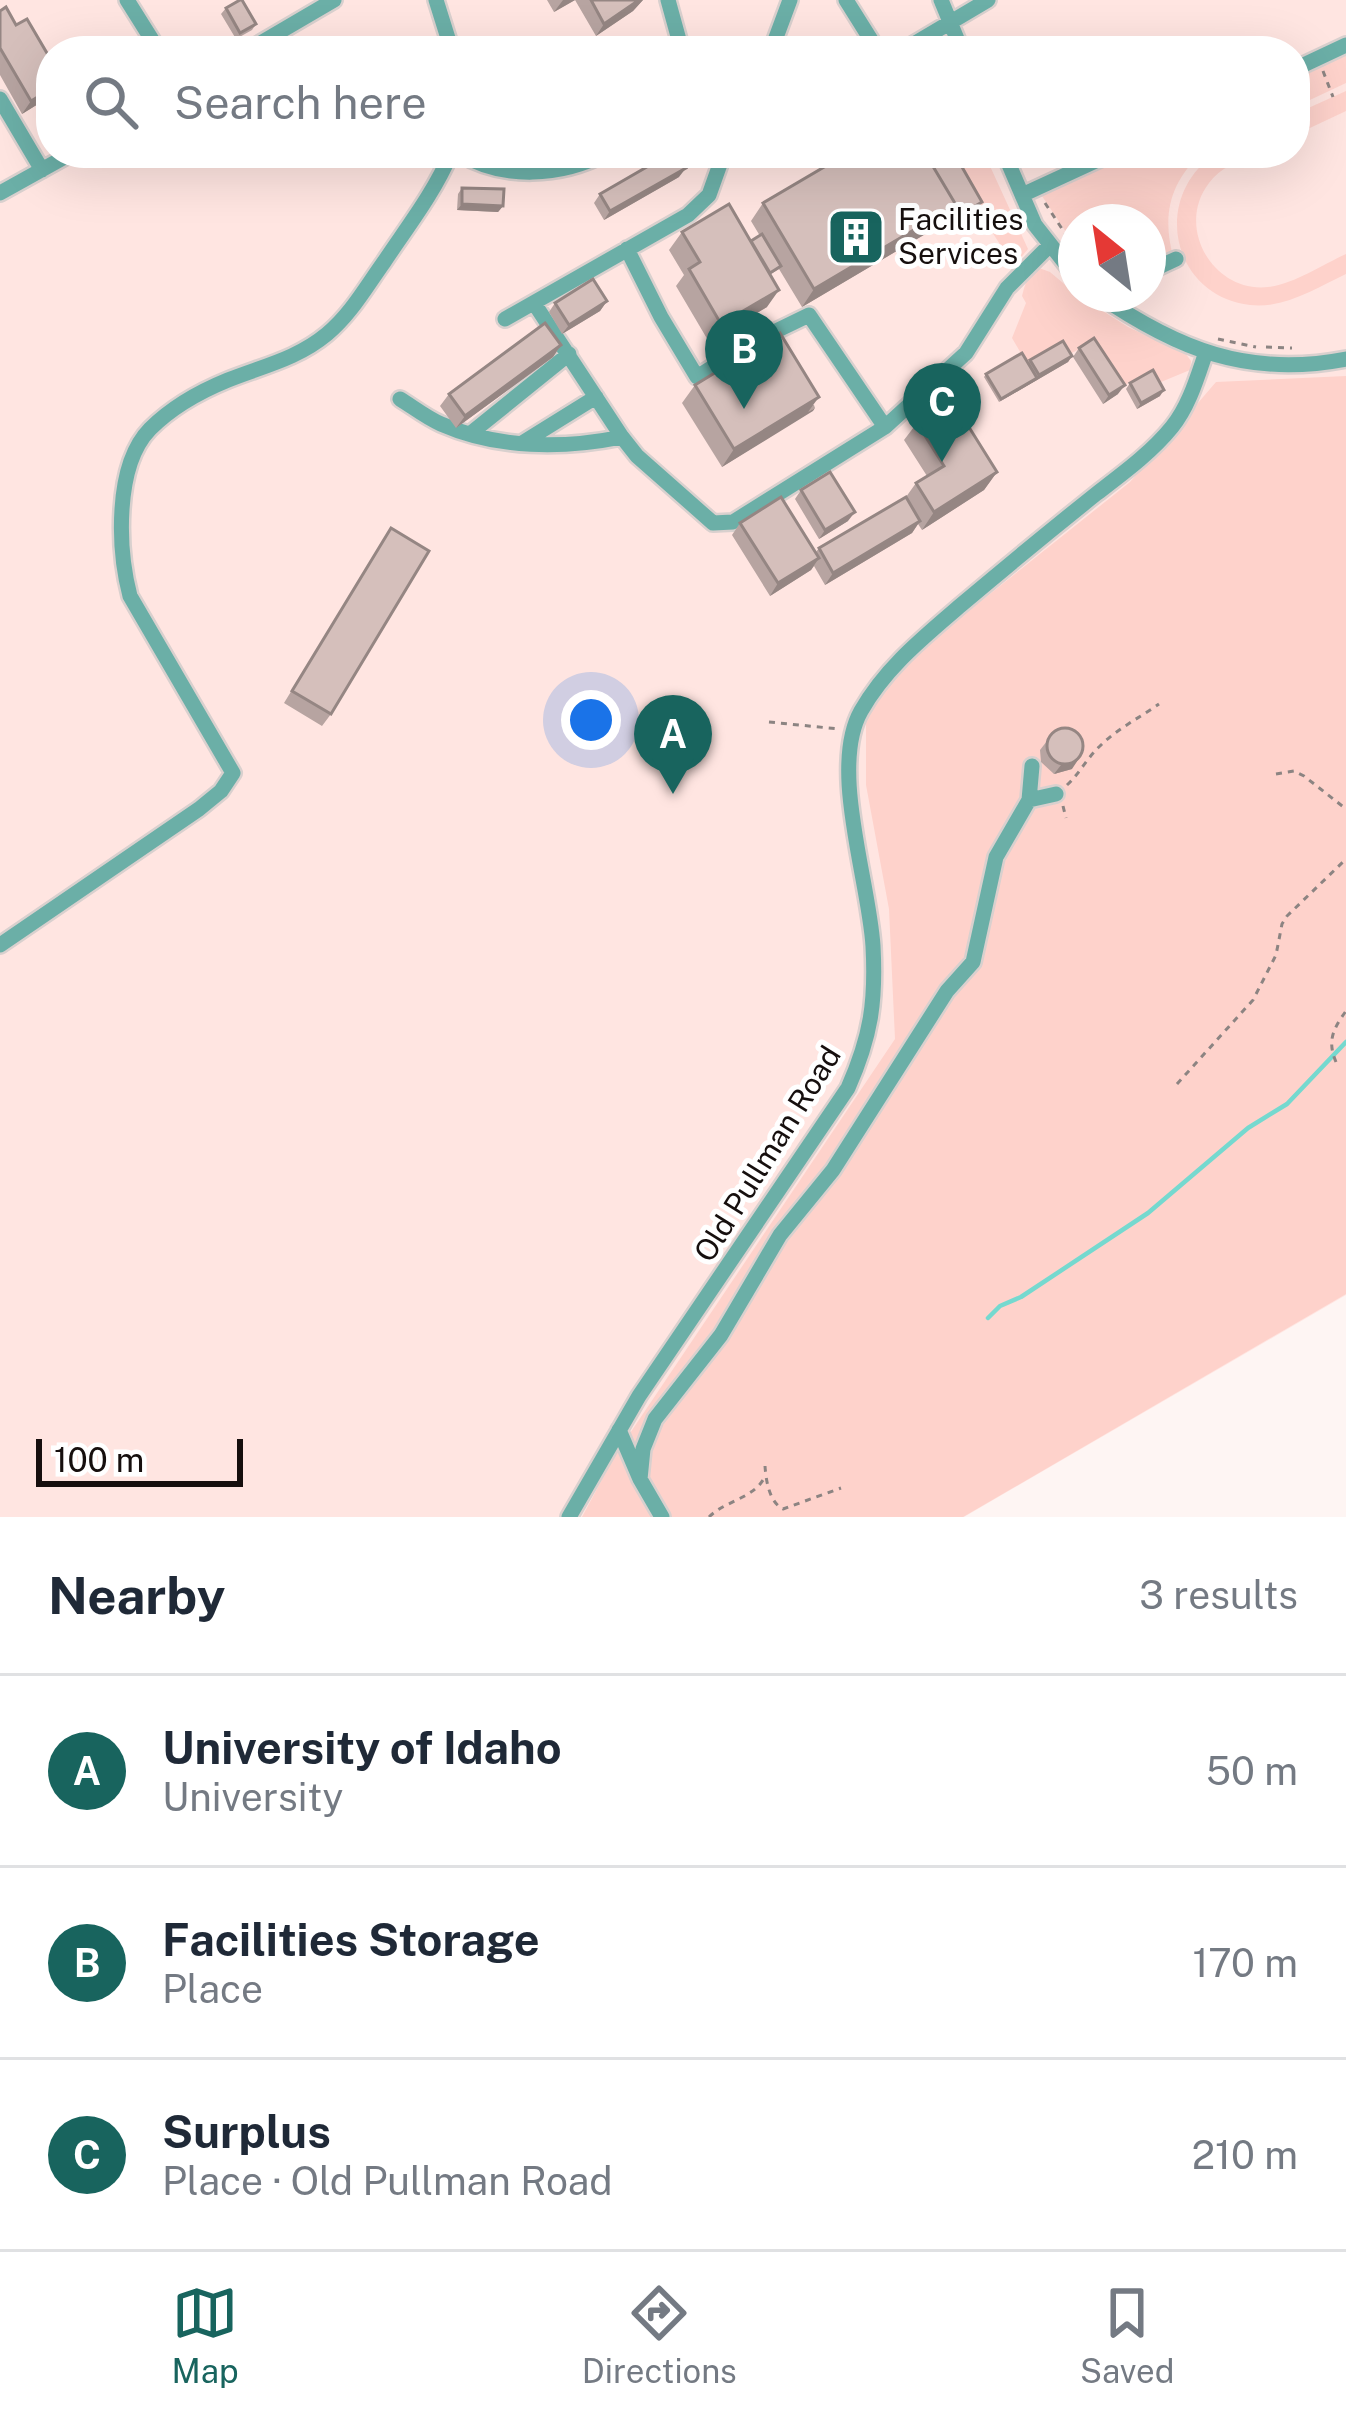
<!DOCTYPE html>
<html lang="en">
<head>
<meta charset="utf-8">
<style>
	body { margin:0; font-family:"Public Sans",sans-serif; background:#f6f6f7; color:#1f2937 }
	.compass { position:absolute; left:1058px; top:204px; width:108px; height:108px; border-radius:50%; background:#fff; box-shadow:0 12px 48px #0002; rotate:330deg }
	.scale { position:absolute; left:36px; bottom:30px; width:207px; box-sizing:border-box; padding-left:12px; border:6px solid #160f0e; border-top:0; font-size:33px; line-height:42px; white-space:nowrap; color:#160f0e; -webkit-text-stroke:9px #fff; paint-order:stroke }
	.you { position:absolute; left:591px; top:720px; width:42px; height:42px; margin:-30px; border:9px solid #fff; border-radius:50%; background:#1a73e8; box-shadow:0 0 0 18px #1a73e833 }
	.badge { display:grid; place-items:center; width:78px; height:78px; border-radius:50%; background:#18645e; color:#fff; font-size:39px; font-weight:700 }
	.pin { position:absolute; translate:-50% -99px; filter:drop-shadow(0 3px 6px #0008) }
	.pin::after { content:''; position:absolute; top:63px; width:42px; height:36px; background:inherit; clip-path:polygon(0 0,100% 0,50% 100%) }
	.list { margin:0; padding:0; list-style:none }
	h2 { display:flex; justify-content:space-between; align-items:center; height:156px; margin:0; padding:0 48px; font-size:51px }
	h2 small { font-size:39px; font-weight:400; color:#747a83 }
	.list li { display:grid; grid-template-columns:78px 1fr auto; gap:36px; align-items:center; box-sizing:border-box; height:192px; padding:0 48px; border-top:3px solid #e0e1e3 }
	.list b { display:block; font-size:45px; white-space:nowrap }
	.list p { margin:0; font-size:39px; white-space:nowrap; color:#747a83 }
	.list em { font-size:39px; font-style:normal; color:#747a83 }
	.icon { flex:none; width:66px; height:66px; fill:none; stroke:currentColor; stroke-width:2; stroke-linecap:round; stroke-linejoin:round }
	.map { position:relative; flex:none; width:1346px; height:1517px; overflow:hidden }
	.search { position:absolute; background:#fff; box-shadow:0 12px 48px #0002; left:36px; right:36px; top:36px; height:132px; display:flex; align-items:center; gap:30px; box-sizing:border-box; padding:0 42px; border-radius:48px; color:#747a83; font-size:45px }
	.sheet { height:732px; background:#fff }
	nav { display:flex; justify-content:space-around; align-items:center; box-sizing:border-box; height:168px; border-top:3px solid #e0e1e3; background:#fff; font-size:33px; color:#747a83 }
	nav a { display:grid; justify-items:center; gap:6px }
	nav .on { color:#18645e }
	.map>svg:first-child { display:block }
	.built { fill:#ffe5e1; fill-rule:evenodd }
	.green { fill:#fed2cb }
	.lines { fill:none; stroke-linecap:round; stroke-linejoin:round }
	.stream { stroke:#75d9cf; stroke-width:4.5 }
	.minor-casing { stroke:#d9d0ce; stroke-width:20 }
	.path { stroke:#8c8482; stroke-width:3; stroke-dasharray:6 6; stroke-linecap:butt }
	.minor { stroke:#6bafa7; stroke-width:15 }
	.wall { fill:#b7a4a1 }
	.shaded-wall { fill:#958683 }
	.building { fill:#d5bfbb; stroke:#958683; stroke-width:3 }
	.labels { text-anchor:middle; stroke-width:10; stroke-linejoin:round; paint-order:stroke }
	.poi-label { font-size:30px; fill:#160f0e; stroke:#fff; text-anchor:start }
	.street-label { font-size:30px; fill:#160f0e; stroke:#fff }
</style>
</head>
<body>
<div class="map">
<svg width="1346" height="1517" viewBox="0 0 1346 1517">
	<rect width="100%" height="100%" fill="#fef5f3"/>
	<path class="built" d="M0,0H1346V1295L964,1517H0ZM51,51H1295V153H51ZM1076,222H1148V294H1076Z"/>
	<path class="green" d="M1346,53V83L1295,107V77Z
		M1346,91V111L1295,135V114Z
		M941,153H984L1028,249L1014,266Z
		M1133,153H1202C1170,182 1162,215 1173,256L1148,267V222H1076V247L1042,196Z
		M1216,153H1256C1238,161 1220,168 1209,183C1175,227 1213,293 1268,287C1294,284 1322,265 1346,254V274C1316,288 1284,309 1250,305C1172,296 1150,198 1216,153Z
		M1039,268L1050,272L1076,294L1128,327L1186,354L1191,361L1190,370L1161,382L1151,371L1121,387L1089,344L1066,356L1057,344L1026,362L1012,338L1026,303L1022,296C1025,285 1027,274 1039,268Z
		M1346,376V1294L963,1517H582L614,1457L895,1039L889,909L866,785V718L901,665L1130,482L1216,382Z"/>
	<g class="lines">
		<path class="stream" d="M988,1318L1000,1306L1021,1297L1148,1213L1248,1128L1287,1104L1346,1042"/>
		<defs>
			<path id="minor" d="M127,0L159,51
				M436,0L452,51
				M668,0L679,40V51
				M846,0L878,51
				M941,0L962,51
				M247,51L334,0
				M771,51L790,0
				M902,51L988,0
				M1295,69L1346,45
				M0,99L42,170
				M459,153C503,180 561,177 606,153
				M1004,153L1035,225L1076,277
				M0,193L72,153
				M1022,195L1113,153
				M627,249L661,317L697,377L747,345L809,315L885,427L966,353L1007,288L1049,246
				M1148,272L1176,259
				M1097,294C1177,349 1248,378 1346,359
				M534,303L622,437L637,456L713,523L733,522L885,427
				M505,319L688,215L709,195L724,153
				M400,399C413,407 427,418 441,424C498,449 563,449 622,437
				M471,433L569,354
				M522,443L596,397
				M1029,800L1056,794
				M0,945L199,809L221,791L233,773L130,596C118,550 114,466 150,429C171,408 201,391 228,380C263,366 297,359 327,334C351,314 366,287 384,262C408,226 434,193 451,153
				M619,1430L640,1479L662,1517
				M640,1479L643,1449L655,1419L721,1335L780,1235L833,1170L947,991L973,962L996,857L1029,800L1032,766
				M569,1517L639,1396L848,1088C871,1036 876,1002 873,946C869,880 829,768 861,711C886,667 924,637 961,605C1006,567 1051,530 1096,494C1122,474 1151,453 1172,427C1189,406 1197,378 1206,352"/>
		</defs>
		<use href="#minor" class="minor-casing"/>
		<path class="path" d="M1323,71L1333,97
			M1045,203L1076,250
			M1218,339L1256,347
			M1266,347L1292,348
			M769,722L839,729
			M1276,774L1294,771L1304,776L1346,809
			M1067,785C1080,773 1087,758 1100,746C1117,729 1139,718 1159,704
			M1063,806L1066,818
			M1336,1062C1327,1041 1333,1029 1346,1011
			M1177,1084L1253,1000L1276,955L1282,924L1287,916L1346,859
			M765,1466C766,1480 769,1502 783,1509L841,1488
			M709,1517C725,1501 751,1499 763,1480"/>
		<use href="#minor" class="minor"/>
	</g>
	<path class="wall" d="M547,0H575L554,12Z
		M575,0H643L633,11L596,36Z
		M226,8L256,24L252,30L236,39L221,14Z
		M0,11L51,96L22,114L0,75Z
		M679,177L604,220L594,203L600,194Z
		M462,188L503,206L498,212L457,210L458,194Z
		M763,203L976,211L947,228L944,223L802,307L779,269L771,274L767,307L709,342L676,286L684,275L669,250L682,232L751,241L760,236L751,221Z
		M607,301L600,311L562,334L549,312L555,303Z
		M561,345L553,357L456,428L440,406L449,394Z
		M1079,348L1118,394L1103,404L1073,357Z
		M1072,356L1068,362L999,402L984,377L986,374L1028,363L1030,360Z
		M1130,383L1160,396L1137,409L1126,389Z
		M695,385L814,405L815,408L722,467L682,403Z
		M917,423L997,472L984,490L922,530L918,524L912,533L825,585L814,566L811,570L770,596L732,535L740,523L816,552L819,548L906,497L916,483L927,476L904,440Z
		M801,490L848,521L819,539L795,499Z
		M391,528L331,714L322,726L284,703Z
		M1047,741L1072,769L1054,774L1041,762L1040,750Z"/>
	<path class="shaded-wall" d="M563,0H575L554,12Z
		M635,0H643L633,11L596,36L604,24Z
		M51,89V96L22,114L31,101Z
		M686,168L679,177L604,220L610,211Z
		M982,202L976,211L947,228L953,219Z
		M462,204L503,206L498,212L457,210Z
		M956,205L944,223L802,307L814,289Z
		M779,290L767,307L709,342L721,324Z
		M607,301L600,311L562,334L569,325Z
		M561,345L553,357L456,428L465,416Z
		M1072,356L1068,362L999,402L1039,375Z
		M1125,385L1118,394L1103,404L1109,395Z
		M1164,390L1160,396L1137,409L1141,403Z
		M819,397L808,412L815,408L813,411L722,467L734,449Z
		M997,472L984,490L922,530L934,512Z
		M855,512L848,521L819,539L825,530Z
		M920,521L912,533L825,585L833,573Z
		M819,558L811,570L770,596L778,583Z
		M1078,760L1072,769L1054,774L1061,765Z"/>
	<path class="building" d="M240,0H242L256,24L240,33L226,8Z
		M591,0H639L604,24Z
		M6,7L16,25L27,19L51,60V89L31,101L0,48V11Z
		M671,153H677L686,168L610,211L600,194Z
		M848,153H925L956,205L814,289L763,203Z
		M925,153H954L982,202L953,219L950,214L956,205Z
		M462,188L504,189L503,206L462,204Z
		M729,204L779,290L721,324L689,269L700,262L682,232Z
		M762,234L781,266L770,273L751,241Z
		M593,279L607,301L569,325L555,303Z
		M545,323L561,345L465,416L449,394Z
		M780,333L819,397L734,449L695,385Z
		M1094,338L1125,385L1109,395L1079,348Z
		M1063,341L1072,356L1039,375L1030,360Z
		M1022,353L1037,378L1001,399L986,374Z
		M1153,370L1164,390L1141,403L1130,383Z
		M952,400L997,472L934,512L916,483L944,466L917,423Z
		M830,472L855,512L825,530L801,490Z
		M781,497L819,558L778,583L740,523Z
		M906,497L920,521L833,573L819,548Z
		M391,528L429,551L331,714L292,691Z
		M1047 746a18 18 0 1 1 36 0a18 18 0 1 1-36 0Z"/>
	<defs>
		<symbol id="building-square" viewBox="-11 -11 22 22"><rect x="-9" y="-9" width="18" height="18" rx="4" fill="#18645e" stroke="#fff"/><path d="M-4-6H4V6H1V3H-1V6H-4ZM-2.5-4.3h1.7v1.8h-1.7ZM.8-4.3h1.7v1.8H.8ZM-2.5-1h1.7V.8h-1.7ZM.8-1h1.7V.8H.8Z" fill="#fff"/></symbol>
	</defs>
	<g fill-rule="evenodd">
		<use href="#building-square" x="823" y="204" width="66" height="66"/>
	</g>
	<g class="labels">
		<g class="poi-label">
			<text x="898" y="230">Facilities<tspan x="898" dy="34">Services</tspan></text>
		</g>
		<g class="street-label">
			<text transform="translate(768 1154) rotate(-58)" y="10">Old Pullman Road</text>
		</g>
	</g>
</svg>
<svg class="compass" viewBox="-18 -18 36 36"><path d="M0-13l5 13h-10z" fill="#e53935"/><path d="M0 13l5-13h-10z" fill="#747a83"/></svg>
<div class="scale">100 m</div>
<div class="you"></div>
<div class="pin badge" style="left:673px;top:794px">A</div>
<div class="pin badge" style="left:744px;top:409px">B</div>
<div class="pin badge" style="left:942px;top:462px">C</div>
<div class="search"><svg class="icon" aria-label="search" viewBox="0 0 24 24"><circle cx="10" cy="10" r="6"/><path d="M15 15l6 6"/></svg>Search here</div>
</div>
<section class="sheet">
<h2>Nearby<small>3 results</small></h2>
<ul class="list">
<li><span class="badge">A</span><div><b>University of Idaho</b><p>University</p></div><em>50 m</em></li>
<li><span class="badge">B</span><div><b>Facilities Storage</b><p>Place</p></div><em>170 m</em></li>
<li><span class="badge">C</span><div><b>Surplus</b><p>Place · Old Pullman Road</p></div><em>210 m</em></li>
</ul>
</section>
<nav>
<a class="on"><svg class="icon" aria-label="map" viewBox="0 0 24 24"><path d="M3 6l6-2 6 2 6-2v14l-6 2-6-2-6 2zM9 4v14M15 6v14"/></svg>Map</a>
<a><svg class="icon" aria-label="directions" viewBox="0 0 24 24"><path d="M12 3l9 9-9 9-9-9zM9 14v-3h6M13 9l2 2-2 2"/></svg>Directions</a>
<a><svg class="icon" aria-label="saved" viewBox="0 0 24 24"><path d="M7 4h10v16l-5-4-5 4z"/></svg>Saved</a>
</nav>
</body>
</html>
